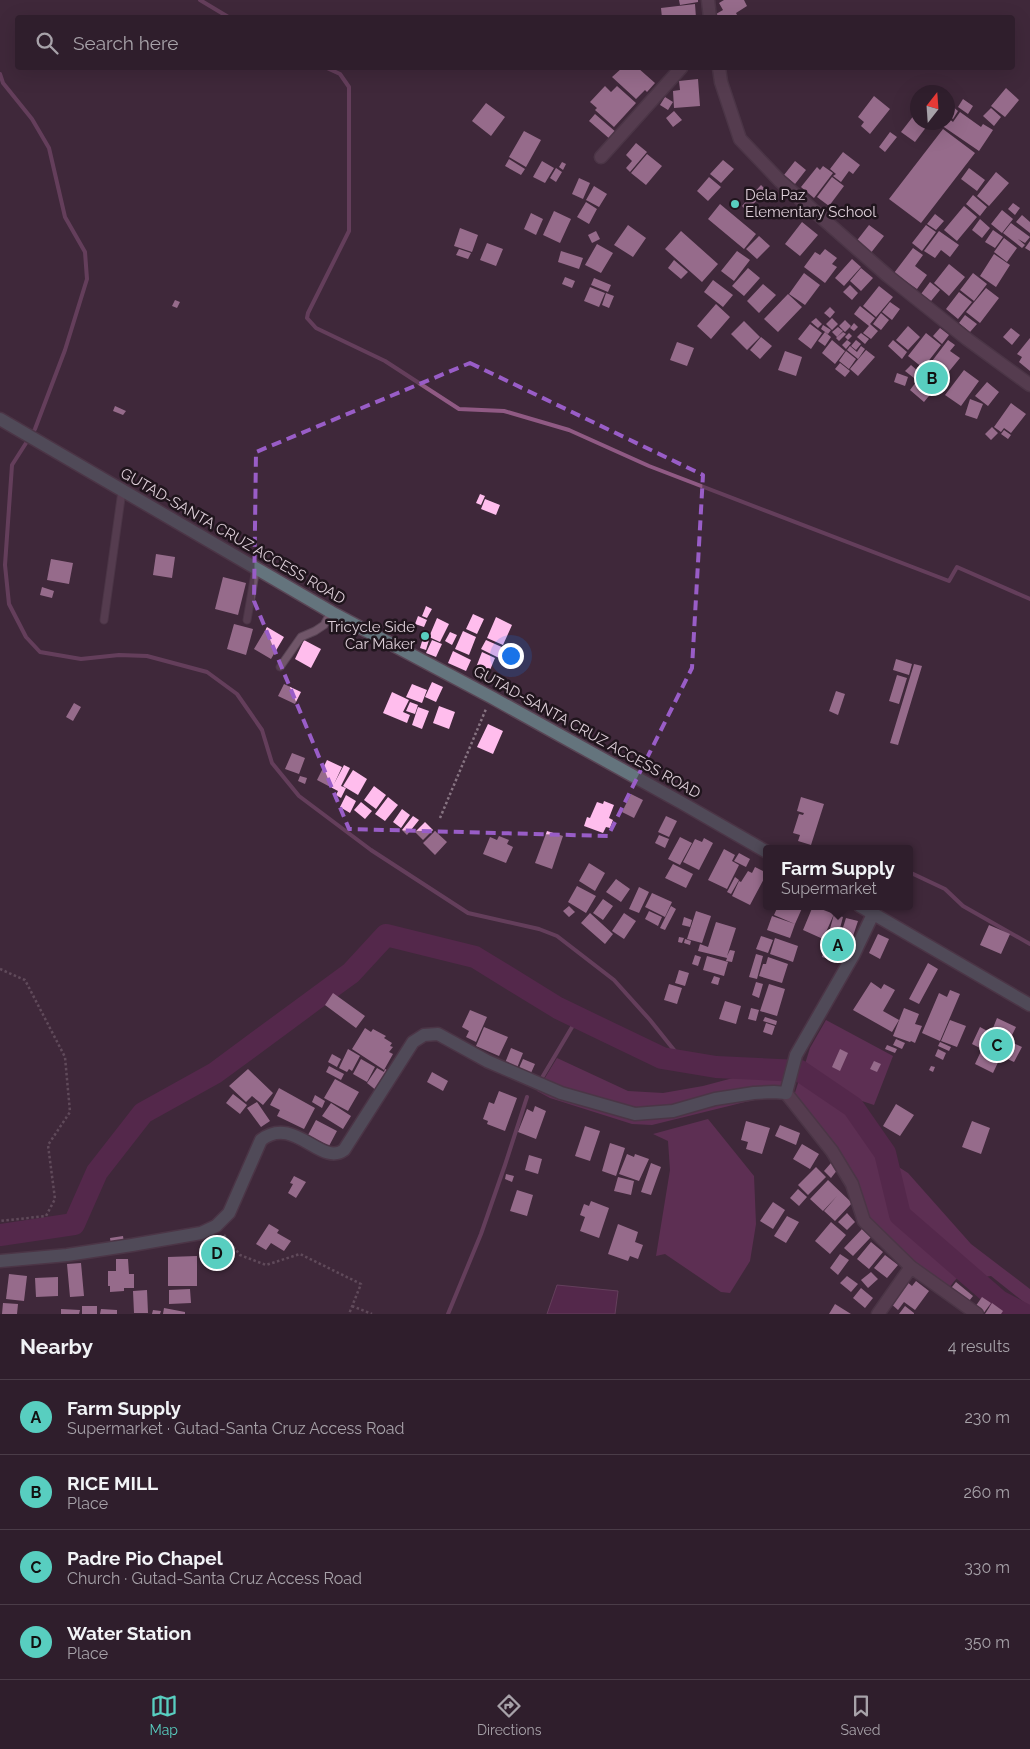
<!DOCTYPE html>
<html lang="en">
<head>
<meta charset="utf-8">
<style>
	body { margin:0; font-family:Raleway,sans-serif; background:#372734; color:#f1f3f6 }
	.compass { position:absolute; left:910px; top:85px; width:45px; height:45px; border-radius:50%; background:#2f1e2c; box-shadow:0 5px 20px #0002; rotate:17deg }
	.you { position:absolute; left:510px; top:655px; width:18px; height:18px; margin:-12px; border:4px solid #fff; border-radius:50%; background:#1a73e8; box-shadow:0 0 0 8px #1a73e833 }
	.badge { display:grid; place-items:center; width:32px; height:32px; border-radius:50%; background:#58cec0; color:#111; font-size:16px; font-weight:700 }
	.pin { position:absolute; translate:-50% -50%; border:2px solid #fff; box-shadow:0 1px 5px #0006 }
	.popup { position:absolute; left:763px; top:845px; width:150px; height:65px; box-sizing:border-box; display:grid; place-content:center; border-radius:5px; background:#2f1e2c; filter:drop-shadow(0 1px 4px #0005); font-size:16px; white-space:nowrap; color:#a7a2a9 }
	.popup b { font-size:19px; color:#f1f3f6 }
	.popup::after { content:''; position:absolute; left:50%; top:100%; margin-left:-10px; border:10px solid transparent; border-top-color:#2f1e2c }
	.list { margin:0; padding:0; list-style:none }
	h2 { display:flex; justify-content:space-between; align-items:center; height:65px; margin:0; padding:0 20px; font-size:21px }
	h2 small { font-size:16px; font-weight:400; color:#a7a2a9 }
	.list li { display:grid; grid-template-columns:32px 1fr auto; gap:15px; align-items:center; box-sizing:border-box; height:75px; padding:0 20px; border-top:1px solid #4a3c48 }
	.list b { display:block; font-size:19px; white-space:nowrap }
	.list p { margin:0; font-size:16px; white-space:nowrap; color:#a7a2a9 }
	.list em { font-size:16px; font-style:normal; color:#a7a2a9 }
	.icon { flex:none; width:28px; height:28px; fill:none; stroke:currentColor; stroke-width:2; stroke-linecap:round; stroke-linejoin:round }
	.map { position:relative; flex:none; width:1030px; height:1314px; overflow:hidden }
	.search { position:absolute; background:#2f1e2c; box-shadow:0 5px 20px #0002; left:15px; right:15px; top:15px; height:55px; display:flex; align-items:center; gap:12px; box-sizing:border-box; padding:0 18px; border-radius:5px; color:#a7a2a9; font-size:19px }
	.sheet { height:365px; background:#2f1e2c }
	nav { display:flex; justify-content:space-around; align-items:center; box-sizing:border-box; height:70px; border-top:1px solid #4a3c48; background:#2f1e2c; font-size:14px; color:#a7a2a9 }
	nav a { display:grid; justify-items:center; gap:2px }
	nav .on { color:#58cec0 }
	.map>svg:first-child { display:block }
	.forest { fill:#803971 }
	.water { fill:#6e2860; stroke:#905a84 }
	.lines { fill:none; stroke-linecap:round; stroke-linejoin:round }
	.stream { stroke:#905a84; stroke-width:4 }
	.river { stroke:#6e2860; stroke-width:22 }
	.building { fill:#ffbded }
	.lane-casing { stroke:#594555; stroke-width:9 }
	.street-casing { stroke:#594555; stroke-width:15 }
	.secondary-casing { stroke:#594555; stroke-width:15 }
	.path { stroke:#877482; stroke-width:2.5; stroke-dasharray:2.5 2.5; stroke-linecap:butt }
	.lane { stroke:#705669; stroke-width:7 }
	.street { stroke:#705669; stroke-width:12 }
	.secondary { stroke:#64747d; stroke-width:12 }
	.marked { fill:none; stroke:#995dc7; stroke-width:4; stroke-dasharray:10 6; stroke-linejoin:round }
	.poi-dot { fill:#58cec0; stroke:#20151d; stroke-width:2 }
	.labels { text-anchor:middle; stroke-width:5; stroke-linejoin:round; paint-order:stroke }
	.poi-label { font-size:15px; fill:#decfd9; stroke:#20151d; text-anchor:start }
	.street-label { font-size:15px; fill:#decfd9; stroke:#20151d }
</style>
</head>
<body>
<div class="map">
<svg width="1030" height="1314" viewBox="0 0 1030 1314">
	<rect width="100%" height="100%" fill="#3f283a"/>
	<path class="forest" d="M826,1020L893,1056L874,1105L859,1100L805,1064L810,1048Z
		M557,1058L628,1091L663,1093L703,1086L733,1078L786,1075L782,1094L745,1102L652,1125L632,1124L550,1098L537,1091Z
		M799,1080L849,1113L877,1154L897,1220L961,1273L944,1294L866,1221L855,1183L792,1102Z
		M708,1119L754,1176L756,1224L750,1261L730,1293L721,1292L665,1254L656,1256L670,1170L668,1141L653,1134Z
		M897,1166L908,1173L971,1244L1030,1289V1307L991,1276L983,1277L906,1212Z"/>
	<path class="water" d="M557,1285L618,1291L615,1314H547Z"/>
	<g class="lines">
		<path class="stream" d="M200,0L230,18
			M327,68L340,74L349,87V231L308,313L307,318L316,328L385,361L459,409L504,411L569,430L649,466L949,581L957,567L1030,599
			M0,74L3,83L32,119L49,148L65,217L85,252L87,279L65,350L35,429L12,465L5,565L9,604L26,637L40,652L81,659L119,655L147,656L207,672L237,694L262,730L272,763L299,796L371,850L468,913L539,929L557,936L614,980L650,1020L678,1055L695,1064
			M909,872L945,889L963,906L1030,944
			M540,1081L578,1017
			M448,1314L481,1234L505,1165L527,1097"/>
		<path class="river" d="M0,1235L74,1224L97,1172L143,1113L215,1073L314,1000L351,973L386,935L475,957L558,1008L662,1058L716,1067L800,1071L853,1107L885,1153L900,1215L999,1301L1024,1314"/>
	</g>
	<path class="building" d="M679,0H698V2L680,5Z
		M724,0H744L747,6L736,13L737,15L732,18H718L716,14L723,10L719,3Z
		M695,4L696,18H662L661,8Z
		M622,68H638L655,83L647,92L645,90L636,99L612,77Z
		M698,79L700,106L674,108L673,91L680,90L679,81Z
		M605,86L611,92L617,86L636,103L614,127L595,110L597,108L590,102Z
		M1006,88L1019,100L1005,117L991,106Z
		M874,96L890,109L870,134L861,126L864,122L858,117Z
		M665,97L673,102L668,110L660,105Z
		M963,99L973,106L968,114L958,107Z
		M486,103L505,117L491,136L472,121Z
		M952,106L958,111L953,119L948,115Z
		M991,108L1001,117L994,126L983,116Z
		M918,110V122H930L915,142L901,132Z
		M674,111L682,120L673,127L666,118Z
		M960,112L981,127L983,124L993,130L979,151L941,125L943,122H948V118L953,122Z
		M595,114L617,133L611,140L589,121Z
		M943,129L975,153L921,223L889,199Z
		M524,131L541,140L526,167L509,157Z
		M890,132L897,137L885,152L879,147Z
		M636,143L647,152L630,172L626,168L632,161L626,155Z
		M843,152L860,165L853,174L849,171L841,182L833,176L836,174L830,169Z
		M647,154L662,166L646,185L631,173Z
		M509,159L525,169L521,175L505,166Z
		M723,160L734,169L721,183L710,174Z
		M542,161L554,168L545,183L533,177Z
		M795,161L806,170L795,184L784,175Z
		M562,162L566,164L563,170L559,167Z
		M823,166L833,173L814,198L801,187L817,167L820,170Z
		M556,168L562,172L556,182L550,178Z
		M969,168L985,180L977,191L961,179Z
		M996,172L1009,183L989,206L977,196Z
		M709,177L721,187L708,201L697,191Z
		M832,177L844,186L829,206L817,197Z
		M579,178L590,183L583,199L572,194Z
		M761,185L766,190L747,211L742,206Z
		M594,186L607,194L599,207L586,200Z
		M973,195L987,207L980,216L966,204Z
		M586,202L597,209L589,224L577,217Z
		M1013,203L1020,208L1015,215L1008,209Z
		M720,204L756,234L744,249L708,219Z
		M964,206L977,217L957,241L944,230Z
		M1002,210L1013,219L1002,233L991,224Z
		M554,211L571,219L560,243L543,235Z
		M531,213L543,219L536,235L524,229Z
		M935,214L944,221L936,230L927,224Z
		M1022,215L1030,222V233L1016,222Z
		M980,219L990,228L982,238L972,230Z
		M802,222L818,235L800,256L785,244Z
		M1011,223L1030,237L1025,243L1018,239L1025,245L1022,248L1003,233Z
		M628,225L646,238L633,257L614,245Z
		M869,225L884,236L870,254L855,243Z
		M926,225L936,232L922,251L912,243Z
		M460,228L478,235L472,252L454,246Z
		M993,230L1003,237L995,248L985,242Z
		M596,231L600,239L592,243L588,235Z
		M681,231L718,264L702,282L665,249Z
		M939,231L959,245L950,257L941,250L935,258L924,251Z
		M759,236L770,246L757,259L746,249Z
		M1004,238L1017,248L1007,262L994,252Z
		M1030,241V251L1025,248Z
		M487,243L503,249L496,266L480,260Z
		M597,244L613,253L601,273L585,265Z
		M913,248L923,255L915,266L927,275L917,289L894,273Z
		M459,249L471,253L468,259L456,255Z
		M825,249L837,258L832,264L837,267L825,283L804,267L815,252L820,255Z
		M561,251L583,258L579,269L558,262Z
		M737,251L750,260L734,281L721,271Z
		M994,254L1010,265L996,287L980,276Z
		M852,259L861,267L844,286L835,278Z
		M674,260L688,272L681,279L668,268Z
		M949,264L965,277L949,296L934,283Z
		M748,268L760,278L744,296L732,286Z
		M861,268L873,278L861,291L850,281Z
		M804,273L820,285L805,305L789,294Z
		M973,273L987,284L974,301L960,290Z
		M565,277L575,281L572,288L562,284Z
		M594,278L611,285L608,292L591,285Z
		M713,280L733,295L723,307L704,292Z
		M930,282L940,290L931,301L921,294Z
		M763,284L776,295L759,313L747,301Z
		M850,285L858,293L852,300L843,292Z
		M879,286L893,297L876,317L863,306Z
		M590,287L605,293L599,307L584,301Z
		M986,288L999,298L980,323L966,312Z
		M959,292L972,302L958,319L946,309Z
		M606,293L614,296L609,308L602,305Z
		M788,294L802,307L778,332L764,319Z
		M175,300L180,302L177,308L172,306Z
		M890,302L900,309L892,320L882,312Z
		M716,304L730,317L711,339L697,326Z
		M860,306L875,318L870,324L878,331L871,339L863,333L869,326L854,314Z
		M830,307L835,312L830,318L824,313Z
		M881,313L889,320L881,330L873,324Z
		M965,315L977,324L970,332L959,323Z
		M816,318L822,324L818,328L811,322Z
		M832,318L838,324L832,330L826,324Z
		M845,320L851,326L845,332L839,326Z
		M744,321L760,337L747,350L731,334Z
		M854,323L858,327L854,331L850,328Z
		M810,324L822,333L811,349L798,339Z
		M823,325L831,330L828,334L821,329Z
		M908,326L920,337L908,350L896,340Z
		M838,327L843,331L837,337L832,332Z
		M940,328L949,335L942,344L933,336Z
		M1011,328L1020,335L1012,345L1003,337Z
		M825,332L831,337L825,346L818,341Z
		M843,332L846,334L839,341L836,338Z
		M849,333L852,336L848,340L845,337Z
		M861,333L869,339L865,344L857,337Z
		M926,333L941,345L923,368L908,356Z
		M761,337L772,346L760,359L750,350Z
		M1030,338V371L1019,362L1022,357L1017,354Z
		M832,340L845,351L835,364L822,353Z
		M847,340L851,343L846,349L842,345Z
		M856,340L861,344L856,350L851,346Z
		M893,340L907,352L902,359L888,346Z
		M948,340L955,345L950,351L960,358L924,402L910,390Z
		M677,342L694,348L687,366L670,360Z
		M850,346L857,352L861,346L865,349L858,359L847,350Z
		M866,350L875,357L858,376L850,369Z
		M785,351L802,357L796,376L778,370Z
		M846,351L856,359L849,369L839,361Z
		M840,363L850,371L845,377L835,369Z
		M911,365L919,372L914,378L905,371Z
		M964,370L979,381L961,406L945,395Z
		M897,373L908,377L905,386L894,382Z
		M987,382L999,392L988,406L975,396Z
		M970,399L983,404L977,419L965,415Z
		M1011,403L1026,414L1011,433L1004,428L1001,432L994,427Z
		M115,406L126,411L123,415L113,411Z
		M992,427L998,433L991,440L985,434Z
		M1004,430L1011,435L1008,439L1001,434Z
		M480,494L485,496L481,505L476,503Z
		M485,499L500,505L496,515L481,509Z
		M156,554L175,557L172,578L153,575Z
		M51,559L73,563L69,584L47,580Z
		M223,577L246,583L238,615L215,609Z
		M42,587L54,591L52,598L40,595Z
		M426,606L432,609L427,618L422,616Z
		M473,614L484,619L477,634L466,629Z
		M418,616L427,620L424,627L415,624Z
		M496,617L512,625L503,645L487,638Z
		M437,618L449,624L440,642L429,637Z
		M234,624L253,629L246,655L227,649Z
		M267,627L284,637L271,659L254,649Z
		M463,631L476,637L469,655L455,649Z
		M450,632L457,635L452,645L445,641Z
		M423,638L429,640L426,650L420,648Z
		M304,640L321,649L311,668L295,659Z
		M432,640L442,644L436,657L426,653Z
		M486,640L504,648L499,658L481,649Z
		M453,651L471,660L466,671L448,663Z
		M482,652L495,658L488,675L475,670Z
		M896,659L912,664L909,675L893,670Z
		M914,664L922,666L898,745L890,743Z
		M897,675L907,678L899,704L889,701Z
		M432,682L443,687L436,702L425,697Z
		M284,684L301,692L295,704L278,696Z
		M412,684L427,690L422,703L406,697Z
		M836,691L845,694L838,715L829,711Z
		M392,692L409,700L403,712L410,715L407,723L383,713Z
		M410,702L418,705L415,714L406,711Z
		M74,703L81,707L73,721L66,717Z
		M439,706L455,712L449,729L433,723Z
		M418,707L429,711L422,729L412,725Z
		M488,724L503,731L493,754L477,747Z
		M292,753L305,758L299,774L285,769Z
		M327,760L342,767L334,784L344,765L350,768L341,786L346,788L341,798L336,795L338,791L317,780Z
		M353,770L367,779L358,795L343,786Z
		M300,776L307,778L305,784L298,781Z
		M374,786L386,795L376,809L364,800Z
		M631,794L643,800L634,818L622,812Z
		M346,795L356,801L350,813L340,807Z
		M388,797L398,805L385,821L375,814Z
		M801,797L824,804L811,845L798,841L800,835L793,833L799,814L803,815L804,813L797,811Z
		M604,801L614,805L609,818L613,820L610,828L606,827L603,833L584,826L587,817L590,818L597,802L603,804Z
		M361,802L372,811L365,819L354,810Z
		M402,809L410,815L401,828L393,822Z
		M413,816L419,820L407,835L402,830Z
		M666,816L677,821L669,837L658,832Z
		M425,822L433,830L423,840L415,832Z
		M435,831L447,842L435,855L423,843Z
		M547,831L563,836L552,869L535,863Z
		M659,835L669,839L665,848L655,843Z
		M499,836L509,840L507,844L513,847L506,863L483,854L490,837L497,840Z
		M680,837L692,843L680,865L668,859Z
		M704,838L713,843L699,870L683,862L695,839L702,842Z
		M724,849L735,855L732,861L739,865L727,889L708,880Z
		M739,853L750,859L746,867L734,861Z
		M589,863L605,873L595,891L579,881Z
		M673,864L693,874L686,888L665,878Z
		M755,867L767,873L750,905L732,896L739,881L741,882L748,871L752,873Z
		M735,877L739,880L731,894L727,892Z
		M616,879L630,889L621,902L606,892Z
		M577,886L596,896L586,913L568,902Z
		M639,887L649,892L639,913L629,909Z
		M652,893L672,902L665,917L645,907Z
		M603,899L613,906L603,920L593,913Z
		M569,906L575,912L569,917L563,911Z
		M671,906L676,909L665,930L660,928Z
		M778,906H803L795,924L774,915Z
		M813,906L834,914L823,939L803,930Z
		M649,911L662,917L658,926L645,919Z
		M696,911L711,916L702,943L687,939Z
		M590,913L613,934L605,944L581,923Z
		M624,913L636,921L624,939L612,931Z
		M834,914L843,917L839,932L830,929Z
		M772,916L795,924L790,938L767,930Z
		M684,917L692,920L690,927L682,925Z
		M846,918L858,921L845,960L836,957L835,961L822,957L830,931L841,934Z
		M716,922L736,928L727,956L730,950L735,951L732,962L726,961L727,958L698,951L700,944L708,947Z
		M989,925L1010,934L1001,954L980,945Z
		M878,934L889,939L880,959L869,953Z
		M761,936L773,940L768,953L756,949Z
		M679,937L684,938L682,943L678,942Z
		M775,938L798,946L793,962L770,954Z
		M685,939L691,941L690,945L684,943Z
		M756,954L763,956L757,979L749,977Z
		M695,955L701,957L698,966L692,964Z
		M707,956L728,962L724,976L703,970Z
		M768,957L788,964L782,983L759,976L763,964H766Z
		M928,963L938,969L919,1004L909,999Z
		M679,970L689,973L685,986L675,983Z
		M714,976L720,978L718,985L711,983Z
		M756,982L763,984L759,998L752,995Z
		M871,982L881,989L884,984L895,990L883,1011L899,1020L892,1032L853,1010Z
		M669,984L682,988L677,1004L664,1000Z
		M769,984L785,989L777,1016L760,1011Z
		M950,990L960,994L940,1041L922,1033L939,993L947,997Z
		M333,993L365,1016L356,1028L325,1005Z
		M725,1001L741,1006L736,1024L719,1019Z
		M751,1008L759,1010L756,1021L748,1019Z
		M904,1008L919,1014L915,1024L922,1026L915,1043L911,1041L910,1042L893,1036Z
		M470,1010L487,1017L476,1042L466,1037L469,1031L462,1027Z
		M765,1017L777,1021L776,1025L763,1021Z
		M997,1018L1016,1027L1009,1041L1022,1047L1014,1062L1001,1056L993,1073L975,1064L982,1049L972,1044L980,1027L991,1033Z
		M950,1020L966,1026L957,1047L941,1041Z
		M766,1023L775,1026L772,1035L763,1032Z
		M484,1027L508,1037L499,1056L476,1046Z
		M365,1028L371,1032L373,1029L386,1036L384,1038L392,1043L390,1046L393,1047L389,1052L393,1054L384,1070L352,1049Z
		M896,1039L905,1043L902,1049L893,1045Z
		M940,1042L951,1047L949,1051L938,1046Z
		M887,1045L897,1049L895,1053L885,1049Z
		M511,1048L523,1053L517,1068L505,1063Z
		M348,1049L360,1056L352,1071L349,1069L347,1072L339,1068Z
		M840,1049L848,1053L840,1071L832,1067Z
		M938,1049L946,1053L943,1060L935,1056Z
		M332,1054L341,1059L337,1067L328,1062Z
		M361,1059L375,1067L367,1082L353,1074Z
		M523,1059L535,1064L531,1073L519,1068Z
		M874,1061L881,1064L877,1072L870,1069Z
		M329,1066L344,1074L341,1080L326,1072Z
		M931,1066L935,1067L933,1072L929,1070Z
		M377,1068L384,1072L385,1069L389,1071L377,1091L367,1083Z
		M248,1069L273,1093L263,1105L252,1096L246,1102L229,1086Z
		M432,1072L448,1081L443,1091L427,1082Z
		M335,1079L359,1092L348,1111L324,1098Z
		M279,1088L315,1108L304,1129L277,1116L280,1110L270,1105Z
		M499,1091L517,1098L505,1131L487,1124L488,1121L483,1119L489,1102L494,1104Z
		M233,1094L247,1105L240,1114L226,1103Z
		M315,1095L325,1101L322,1108L312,1102Z
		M257,1102L270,1121L261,1127L247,1108Z
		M331,1103L351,1116L343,1129L322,1116Z
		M896,1104L914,1115L900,1136L883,1126Z
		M535,1106L546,1111L536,1139L518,1132L527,1109L533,1112Z
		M316,1120L337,1131L329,1146L308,1135Z
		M746,1121L770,1128L762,1154L746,1149L748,1142L741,1140Z
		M972,1121L990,1128L981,1154L962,1147Z
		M780,1125L800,1133L796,1145L775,1136Z
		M585,1126L600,1131L590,1161L575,1156Z
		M610,1143L625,1148L616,1176L602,1171Z
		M802,1144L819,1154L810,1169L793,1159Z
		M627,1154L634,1157L635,1154L649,1159L639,1181L619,1174Z
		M529,1155L542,1159L538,1174L525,1170Z
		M651,1163L661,1167L651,1195L641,1192Z
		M831,1163L838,1169L831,1178L824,1171Z
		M816,1167L826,1177L808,1195L798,1185Z
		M506,1174L514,1176L512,1182L505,1179Z
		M294,1176L306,1182L296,1198L288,1193L293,1184L290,1183Z
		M618,1177L634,1181L631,1195L614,1191Z
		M828,1180L852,1203L835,1221L824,1211L837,1196L823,1211L810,1199Z
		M798,1189L807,1197L799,1206L790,1198Z
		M517,1190L533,1195L527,1216L510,1211Z
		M591,1201L609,1208L599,1238L580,1231L585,1217L580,1215L584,1204L589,1206Z
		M773,1202L785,1210L773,1229L760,1221Z
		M847,1213L855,1222L847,1230L838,1222Z
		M787,1216L799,1222L786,1243L774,1236Z
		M831,1222L846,1235L830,1254L815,1241Z
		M269,1224L279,1230L277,1233L291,1241L284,1251L271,1243L266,1250L256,1244Z
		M618,1224L638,1232L635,1242L643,1245L638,1259L630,1256L628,1261L608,1254Z
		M862,1229L871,1237L853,1256L844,1248Z
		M123,1236L124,1243L111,1245L110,1238Z
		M871,1242L883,1252L869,1269L857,1259Z
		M212,1246L224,1247L223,1260L211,1259Z
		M840,1254L849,1260L838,1275L830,1268Z
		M885,1255L898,1265L887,1278L874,1268Z
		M197,1256V1286H168V1257Z
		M116,1259H128L129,1274H134V1288H124V1291L110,1292V1286H108V1271H116Z
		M81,1263L84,1296L70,1297L67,1264Z
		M871,1272L878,1279L868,1288L861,1280Z
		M9,1274L27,1276L24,1301L6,1299Z
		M847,1276L858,1284L851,1292L840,1283Z
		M58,1277V1296L36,1297L35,1278Z
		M906,1281L912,1286L916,1281L929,1291L915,1310L904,1302L898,1310L889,1302Z
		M956,1282L973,1296L965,1306L948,1292Z
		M861,1288L873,1298L865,1308L853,1298Z
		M190,1289L191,1303L169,1304V1290Z
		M147,1290L148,1313H134L133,1291Z
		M982,1297L991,1303L983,1314L973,1310Z
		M3,1303L18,1304L17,1314H2Z
		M992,1303L1003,1311L1001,1314H985Z
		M835,1304L851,1314H829Z
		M82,1306H97V1314H82Z
		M905,1306L914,1313V1314H899Z
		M164,1308L185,1312V1314H163Z
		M61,1309L80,1310L79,1314H61Z
		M101,1309L117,1310V1314H100Z
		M153,1310L161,1311L160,1314H152Z"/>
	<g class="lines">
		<defs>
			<path id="lane" d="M104,620L122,491
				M247,620L256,568
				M280,667L301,637L315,631L324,625L331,612"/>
			<path id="street" d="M708,0L710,18
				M719,68L721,82L740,139L780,181L888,276L967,339L1030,385
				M601,157L681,68
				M786,1093L832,1151L852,1184L864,1221L911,1267L977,1314
				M878,1314L911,1267"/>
			<path id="secondary" d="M0,419L331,612L491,697L682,803L767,852
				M860,906L1030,1005
				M0,1261L67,1255L132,1245L201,1233L216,1226L229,1213L261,1140C294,1114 321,1167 344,1150L413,1042L424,1035L438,1034L487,1061L561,1093L635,1114L673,1111L715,1099L754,1093L774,1092L786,1093L796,1055L854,954L873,914"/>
		</defs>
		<use href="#lane" class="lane-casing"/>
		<use href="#street" class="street-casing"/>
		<use href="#secondary" class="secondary-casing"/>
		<path class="path" d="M440,818L486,709
			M0,969L25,980L65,1057L70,1112L48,1145L55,1199L46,1216L0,1221
			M224,1235L240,1255L266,1265L300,1254L361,1284L349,1314
			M352,1306L372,1314"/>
		<use href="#lane" class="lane"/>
		<use href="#street" class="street"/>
		<use href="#secondary" class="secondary"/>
	</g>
	<path d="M0 0H1030V1314H0ZM470,363L703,475L692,668L608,836L349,829L254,601L256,452Z" fill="#3f283a" fill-opacity=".55" fill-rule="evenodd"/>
	<path class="marked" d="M470,363L703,475L692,668L608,836L349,829L254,601L256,452Z"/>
	<g class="poi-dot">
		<circle cx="735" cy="204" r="5"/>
		<circle cx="425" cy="636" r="5"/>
	</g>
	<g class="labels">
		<g class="poi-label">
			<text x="745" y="200">Dela Paz<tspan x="745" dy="17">Elementary School</tspan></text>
			<text x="415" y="632" text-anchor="end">Tricycle Side<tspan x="415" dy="17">Car Maker</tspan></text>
		</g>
		<g class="street-label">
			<text transform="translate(233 536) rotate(30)" y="5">GUTAD-SANTA CRUZ ACCESS ROAD</text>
			<text transform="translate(587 732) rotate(29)" y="5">GUTAD-SANTA CRUZ ACCESS ROAD</text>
		</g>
	</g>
</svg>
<svg class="compass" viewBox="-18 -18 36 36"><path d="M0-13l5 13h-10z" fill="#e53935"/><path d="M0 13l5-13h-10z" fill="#a7a2a9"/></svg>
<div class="you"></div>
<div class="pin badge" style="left:838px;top:945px">A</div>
<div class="popup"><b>Farm Supply</b>Supermarket</div>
<div class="pin badge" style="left:932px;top:378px">B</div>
<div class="pin badge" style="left:997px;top:1045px">C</div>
<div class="pin badge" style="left:217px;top:1253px">D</div>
<div class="search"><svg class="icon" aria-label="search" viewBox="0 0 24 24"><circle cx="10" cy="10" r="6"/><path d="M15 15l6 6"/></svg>Search here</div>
</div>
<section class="sheet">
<h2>Nearby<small>4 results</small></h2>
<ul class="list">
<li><span class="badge">A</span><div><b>Farm Supply</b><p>Supermarket · Gutad-Santa Cruz Access Road</p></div><em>230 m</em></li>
<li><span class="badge">B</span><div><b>RICE MILL</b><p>Place</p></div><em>260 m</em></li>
<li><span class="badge">C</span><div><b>Padre Pio Chapel</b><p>Church · Gutad-Santa Cruz Access Road</p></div><em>330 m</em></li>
<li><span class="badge">D</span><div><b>Water Station</b><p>Place</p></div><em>350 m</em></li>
</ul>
</section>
<nav>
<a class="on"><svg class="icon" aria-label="map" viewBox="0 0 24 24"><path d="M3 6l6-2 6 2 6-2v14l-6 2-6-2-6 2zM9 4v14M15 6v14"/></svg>Map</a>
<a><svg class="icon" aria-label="directions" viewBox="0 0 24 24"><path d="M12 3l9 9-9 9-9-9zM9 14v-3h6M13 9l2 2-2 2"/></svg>Directions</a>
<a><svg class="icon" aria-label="saved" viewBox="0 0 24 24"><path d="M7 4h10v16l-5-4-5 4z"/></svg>Saved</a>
</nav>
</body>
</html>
